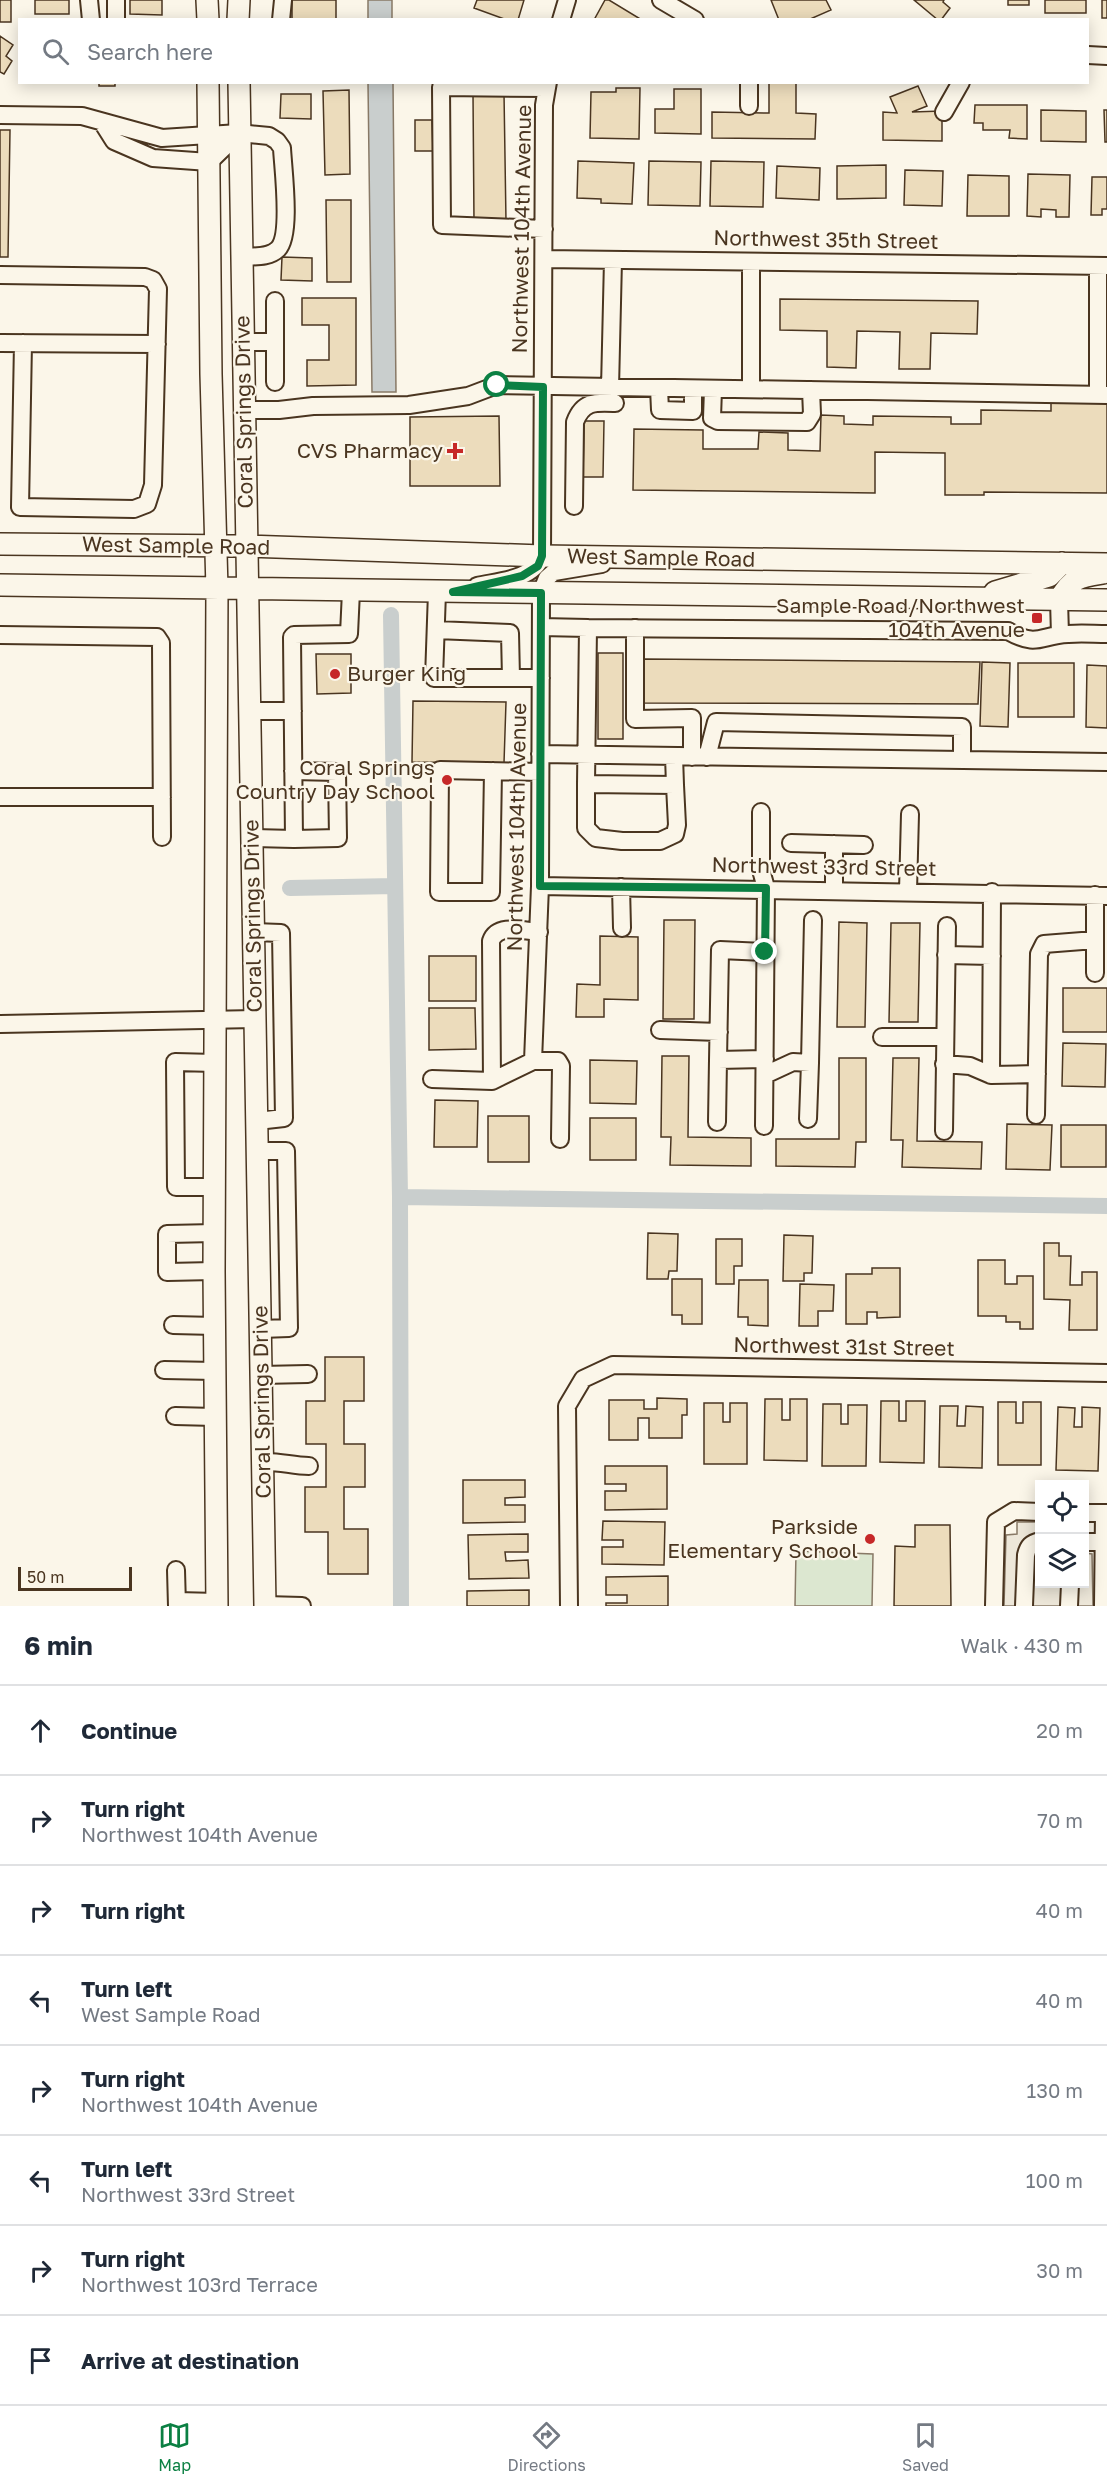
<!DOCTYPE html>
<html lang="en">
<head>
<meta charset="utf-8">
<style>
	body { margin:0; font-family:"Golos Text",sans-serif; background:#f2f2f3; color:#1f2937 }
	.controls { position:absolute; right:18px; bottom:18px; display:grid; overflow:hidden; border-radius:0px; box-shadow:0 3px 15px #0003 }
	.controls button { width:54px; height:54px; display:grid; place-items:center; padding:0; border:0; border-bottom:2px solid #e0e1e3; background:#fff; color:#1f2937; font:30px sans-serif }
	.scale { position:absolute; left:18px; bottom:15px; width:114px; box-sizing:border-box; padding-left:6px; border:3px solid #4a3520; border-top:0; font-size:16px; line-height:21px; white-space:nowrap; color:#4a3520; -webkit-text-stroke:4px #fbf6e9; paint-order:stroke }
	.stop { position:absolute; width:18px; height:18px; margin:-14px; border:4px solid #0b8043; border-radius:50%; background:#fff }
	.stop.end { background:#0b8043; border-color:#fff; box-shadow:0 2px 6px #0008 }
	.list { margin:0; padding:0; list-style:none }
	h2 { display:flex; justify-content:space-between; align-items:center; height:78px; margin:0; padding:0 24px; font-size:26px }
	h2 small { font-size:20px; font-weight:400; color:#747a83 }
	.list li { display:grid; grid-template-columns:39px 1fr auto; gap:18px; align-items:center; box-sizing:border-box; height:90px; padding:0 24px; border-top:2px solid #e0e1e3 }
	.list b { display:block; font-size:22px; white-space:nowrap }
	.list p { margin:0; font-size:20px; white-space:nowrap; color:#747a83 }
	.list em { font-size:20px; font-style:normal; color:#747a83 }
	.icon { flex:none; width:33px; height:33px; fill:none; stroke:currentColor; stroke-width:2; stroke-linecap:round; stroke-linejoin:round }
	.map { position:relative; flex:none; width:1107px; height:1606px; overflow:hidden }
	.search { position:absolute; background:#fff; box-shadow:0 3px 15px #0003; left:18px; right:18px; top:18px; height:66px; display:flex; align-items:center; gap:15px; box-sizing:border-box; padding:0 21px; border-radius:0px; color:#747a83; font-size:22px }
	.sheet { height:798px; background:#fff }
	nav { display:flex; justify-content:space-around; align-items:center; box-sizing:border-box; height:84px; border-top:2px solid #e0e1e3; background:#fff; font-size:16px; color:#747a83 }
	nav a { display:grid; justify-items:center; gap:3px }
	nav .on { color:#0b8043 }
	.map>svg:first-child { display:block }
	.green { fill:#dce7d0; stroke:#887966; stroke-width:1.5 }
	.parking { fill:#ede7d9; stroke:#887966; stroke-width:1.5 }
	.water { fill:#c9cecd; stroke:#887966; stroke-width:1.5 }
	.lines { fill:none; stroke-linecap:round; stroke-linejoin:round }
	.canal { stroke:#c9cecd; stroke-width:16 }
	.building { fill:#ecdcbc; stroke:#4a3520; stroke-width:1.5 }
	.minor-casing { stroke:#4a3520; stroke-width:20 }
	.major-casing { stroke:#4a3520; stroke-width:24 }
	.minor { stroke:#fbf6e9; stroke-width:16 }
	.major { stroke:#fbf6e9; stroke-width:21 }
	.route { stroke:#0b8043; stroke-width:8 }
	.poi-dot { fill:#c62828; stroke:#fbf6e9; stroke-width:2 }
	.labels { text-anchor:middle; stroke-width:4.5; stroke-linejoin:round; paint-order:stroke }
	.street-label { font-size:21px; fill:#4a3520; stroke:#fbf6e9 }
	.poi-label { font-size:21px; fill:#4a3520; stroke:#fbf6e9; text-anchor:end }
</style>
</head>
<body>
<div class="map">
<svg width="1107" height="1606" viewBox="0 0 1107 1606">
	<rect width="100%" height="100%" fill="#fbf6e9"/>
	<path class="green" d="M796,1551L873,1554L872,1606H795Z"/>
	<path class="parking" d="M1017,1522H1039L1040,1584H1084L1085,1553L1092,1554L1093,1606H1004L1006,1535L1017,1534Z"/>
	<path class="water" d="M368,0H392V19H368Z
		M368,83H393L396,392H372Z"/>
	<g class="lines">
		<path class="canal" d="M391,615L400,1197L1107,1206
			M290,888L395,886
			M400,1197L401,1606"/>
	</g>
	<path class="building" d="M0,0H11V22H0Z
		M35,0H69V14H35Z
		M130,0H162V15L130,14Z
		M292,0H336V20H292Z
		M477,0H524L518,20H507L474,8Z
		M605,0H609L642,20H594Z
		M771,0H826L831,10L808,20H779Z
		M914,0H944L943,2L950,8L941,20H938Z
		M1008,0H1029V5H1008Z
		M1045,0H1086V13H1045Z
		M1102,0H1107V18H1102Z
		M0,36L13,45L6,56L12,61L4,74L0,72Z
		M99,82H115V86H99Z
		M769,82H796V113L816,114L815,139L712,138V112L769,113Z
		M918,86L927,106L912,112L942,111V141L883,140V112L897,113L890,97Z
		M616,88H640L639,139L590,138L591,92H616Z
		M674,89H701V134L655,133V109H674Z
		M349,90L350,174L325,175L323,91Z
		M504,93L506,221L474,222L473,94Z
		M281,94H311V119L280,118Z
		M975,105H1027V139L1009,138L1010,130H983V123H974Z
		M1041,110L1086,111V142L1041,141Z
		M1104,110H1107V142H1105Z
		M415,120H432L433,151H415Z
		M0,130H10L8,257H0Z
		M578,161L634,163L632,204L601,203V199L577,198Z
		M649,161L701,162L700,206L648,205Z
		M711,161L764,162L763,207L710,206Z
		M886,165V198L837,199V166Z
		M777,166L820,168L819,200L776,198Z
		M905,170L943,171L942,206L904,205Z
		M1028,174L1070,175L1069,217H1056V210L1041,209V217L1027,216Z
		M968,175L1009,176V216H967Z
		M1092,177H1107V209H1102V215H1091Z
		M326,200H351V282H327Z
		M282,257L312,258V281L281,280Z
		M302,298H356V385L307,386V360H329V325H302Z
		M780,299L978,301L977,334L931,333L930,369H899L900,332L857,331L856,368L827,367V331L780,330Z
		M1051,402L1107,403V493L984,492V495H945V453L875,452V493L633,490L634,429L703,430V449H758L759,432L788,433V450L820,451L821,415L844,416V424L873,425V416L951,417V424H981V410L1051,411Z
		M499,416L500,486H410V417Z
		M584,421H604L603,477H583Z
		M598,653H623V739H598Z
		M316,654H351V693L317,694Z
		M644,659L980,662L978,704L644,703Z
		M982,662L1010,663L1008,727L980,726Z
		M1018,663H1074V717H1018Z
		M1087,665L1107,666V728L1086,727Z
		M413,701L506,702L504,763L412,762Z
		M664,920H695L694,1019H663Z
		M839,922L867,923L865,1027H837Z
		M891,923H920L918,1022H889Z
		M600,936L638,937V1000L604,999V1017H576L577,984L600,985Z
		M429,956H476V1001H429Z
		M1063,988H1107V1032H1063Z
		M429,1008H475L476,1049L429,1050Z
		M1063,1043L1106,1044L1105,1087L1062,1086Z
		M662,1056H689L688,1137L751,1138V1166L670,1165L671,1137H661Z
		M839,1058H866V1142H856L855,1167L776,1166V1139H839Z
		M893,1058H919L917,1141L982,1142L981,1169L902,1167L903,1140H891Z
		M590,1060L637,1061L636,1104L590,1103Z
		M435,1100L478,1101L477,1147H434Z
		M488,1116H529V1162H488Z
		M590,1118H636V1160H590Z
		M1007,1124L1052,1125L1050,1170L1006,1169Z
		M1061,1125H1106V1167H1061Z
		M648,1233L678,1234L677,1271H669L668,1279H647Z
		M784,1235L813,1236L812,1273H804V1281H783Z
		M716,1239H742V1266H734V1284H716Z
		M1044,1243H1059V1256H1071L1070,1285H1082V1272H1097V1330H1069L1070,1300L1044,1299Z
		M978,1260H1005V1284H1017V1276H1033V1329H1020V1322H1006V1316H978Z
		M872,1268H900V1317L877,1318V1312H867V1324H846V1274H872Z
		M672,1279H702V1324H682V1315H672Z
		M739,1280H768V1326L748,1325V1317H738Z
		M800,1284L834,1285L833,1311H818V1326H799Z
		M325,1357H364V1401H344V1444H365V1487H344V1529H368V1574H328V1532H305V1487H326V1444H306V1401H325Z
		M657,1398L687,1399V1415H682V1438H649V1418H638V1440H609V1400H644V1409H657Z
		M765,1399H782V1420H790V1399H807V1461L764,1460Z
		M881,1401H899V1421H906V1401H925L924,1463L880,1462Z
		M998,1402H1016V1423H1023V1402H1041V1465H998Z
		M704,1403H723V1422H730V1403H747V1464H704Z
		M823,1404H841V1424H848V1405H867L866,1466H822Z
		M940,1406H958L957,1426H965L966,1406L983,1407L982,1468L939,1467Z
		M1058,1407L1075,1408L1074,1427H1082V1407L1100,1408L1098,1471L1056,1470Z
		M605,1466H667V1509L605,1510V1491H626V1484H605Z
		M463,1480H525V1497L505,1498V1505H525V1522L463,1523Z
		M603,1521L665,1522L664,1565L602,1564V1547H623V1540H602Z
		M915,1525H950L951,1606H894L895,1546L915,1547Z
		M528,1534V1552H505L506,1561L528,1560L529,1578L469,1579L468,1535Z
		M668,1576V1606H606V1603H627V1595H606V1577Z
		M529,1590V1606H467V1591Z"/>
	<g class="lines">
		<defs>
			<path id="minor" d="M89,0L91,20
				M661,0L695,20
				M116,20V0
				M281,20L283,0
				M561,20L567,0
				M1088,55L1107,56
				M749,82V106
				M944,112L961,82
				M0,115L82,116L162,138L239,133L269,136L277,141L282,148C283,169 292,235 278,249C269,258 253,256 242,257
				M102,122L114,141L153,158L209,162L239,133
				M544,229L442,225L441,87L547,88
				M544,259L1107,266
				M0,275L145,277L153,280L158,289L153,485L147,504L134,509L20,507L23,343
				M275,301V382
				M243,342H275
				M0,343L157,344
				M610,388L613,260
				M659,388L660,410L693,411V389
				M713,389L712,418L718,421L807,422L812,414L811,390
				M751,389V262
				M1098,394V266
				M245,410H279L313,406L409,405L468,396L497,385L1107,395
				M574,506L575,422C583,401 595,402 615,403
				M477,586C499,581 533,580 542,556L544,105L548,82
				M437,592L434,678H541
				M1059,600L1060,635
				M541,627L588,628
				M635,628V719L692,718V757
				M436,630L510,633L511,678
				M0,635L157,637L161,643L162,837
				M249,711H293
				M540,754L1107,762
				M674,756L675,785L586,784L588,628L1008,631C1038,648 1040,635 1068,634C1081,633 1094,634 1107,634
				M707,757L716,722L962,727V760
				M293,771L337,772L338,838L294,839
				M493,771L491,892H439L440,770L540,772
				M586,784V828L596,838L622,841H660L675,834L677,825L675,785
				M0,797H162
				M761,812V870L766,888L764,1126
				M251,838L294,839L292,637L294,635L349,634L351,591
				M791,843L864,845
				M540,886L1107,896
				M621,887L622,928
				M834,889V844
				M908,891L910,814
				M1095,895V973
				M253,932L281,933L284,1118L257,1121
				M765,952L720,950L718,1060L765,1059
				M946,955L992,956
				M0,1024L255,1019
				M660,1030L719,1032
				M882,1037H945
				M533,1061L540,886L541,593L547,578L554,572L602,564
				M215,1063L175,1062L176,1187H215
				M810,1063L813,920
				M944,1064L970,1066L991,1075L1037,1074
				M765,1075L793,1062L810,1063L808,1119
				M991,1075L992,892
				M432,1079L492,1081L533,1061H558L561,1066L560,1139
				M492,1081L491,941C497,923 524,931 539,932
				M1036,1115L1039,954L1044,944L1095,940
				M717,1122L718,1060
				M944,1131L947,926
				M257,1151H286L289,1328L261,1329
				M214,1271L167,1272V1234L215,1233
				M173,1325L215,1326
				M164,1370L215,1371
				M261,1375L308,1374
				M175,1416L215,1417
				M263,1462C279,1461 293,1466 309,1466
				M1084,1513H1107
				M1084,1542H1103
				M176,1570L177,1606
				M177,1601L217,1602
				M265,1605L302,1606
				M569,1606L567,1406L583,1379L613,1365L1107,1373
				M994,1606L996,1522L1014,1511L1040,1512
				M1024,1606L1026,1555C1028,1546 1031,1543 1040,1541
				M1069,1606L1070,1584
				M1103,1606L1104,1513"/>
			<path id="major" d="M207,0L208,20
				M238,20L239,0
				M208,82L211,374L217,589L214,1271L217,1606
				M239,82L265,1606
				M0,544L246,546L542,556L1107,564
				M0,585L1107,600
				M995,592L1049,576L1062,563
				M1059,600C1073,577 1078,577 1103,573"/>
		</defs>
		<use href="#minor" class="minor-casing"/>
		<use href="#major" class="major-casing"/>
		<use href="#minor" class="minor"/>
		<use href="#major" class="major"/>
	</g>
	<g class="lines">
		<path class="route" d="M497,385L543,387L542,556L538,566L522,576L453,592L541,593L540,886L766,888L765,952"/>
	</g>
	<g class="poi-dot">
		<path d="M452 442h6v6h6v6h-6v6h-6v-6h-6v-6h6z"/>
		<rect x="1031" y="612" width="12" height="12" rx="3"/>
		<circle cx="335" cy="674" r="6"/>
		<circle cx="447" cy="780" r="6"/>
		<circle cx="870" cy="1539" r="6"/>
	</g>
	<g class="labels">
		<g class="street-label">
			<text transform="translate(522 229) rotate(-89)" y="7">Northwest 104th Avenue</text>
			<text transform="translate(826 240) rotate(1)" y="7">Northwest 35th Street</text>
			<text transform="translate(244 412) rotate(-91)" y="7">Coral Springs Drive</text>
			<text transform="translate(176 546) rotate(1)" y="7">West Sample Road</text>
			<text transform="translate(661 558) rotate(1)" y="7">West Sample Road</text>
			<text transform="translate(517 827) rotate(-89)" y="7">Northwest 104th Avenue</text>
			<text transform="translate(824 867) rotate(1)" y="7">Northwest 33rd Street</text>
			<text transform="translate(253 916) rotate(-91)" y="7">Coral Springs Drive</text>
			<text transform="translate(844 1347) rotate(1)" y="7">Northwest 31st Street</text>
			<text transform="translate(262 1402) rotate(-91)" y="7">Coral Springs Drive</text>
		</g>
		<g class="poi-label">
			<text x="443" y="458">CVS Pharmacy</text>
			<text x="1025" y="613">Sample Road/Northwest<tspan x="1025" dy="24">104th Avenue</tspan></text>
			<text x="347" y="681" text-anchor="start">Burger King</text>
			<text x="435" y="775">Coral Springs<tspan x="435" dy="24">Country Day School</tspan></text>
			<text x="858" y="1534">Parkside<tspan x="858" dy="24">Elementary School</tspan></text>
		</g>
	</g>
</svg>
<div class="controls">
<button><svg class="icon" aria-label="locate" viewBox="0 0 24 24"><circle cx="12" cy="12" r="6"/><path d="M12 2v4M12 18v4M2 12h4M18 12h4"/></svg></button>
<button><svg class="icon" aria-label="layers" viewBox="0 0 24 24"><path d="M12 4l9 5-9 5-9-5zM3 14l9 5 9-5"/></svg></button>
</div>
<div class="scale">50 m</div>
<div class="stop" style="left:497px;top:385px"></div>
<div class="stop end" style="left:765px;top:952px"></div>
<div class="search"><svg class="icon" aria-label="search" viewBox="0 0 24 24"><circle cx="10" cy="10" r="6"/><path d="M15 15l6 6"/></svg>Search here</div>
</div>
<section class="sheet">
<h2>6 min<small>Walk · 430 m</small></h2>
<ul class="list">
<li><svg class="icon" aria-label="ahead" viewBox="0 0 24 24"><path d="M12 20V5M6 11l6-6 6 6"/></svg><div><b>Continue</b></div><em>20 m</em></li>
<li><svg class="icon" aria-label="right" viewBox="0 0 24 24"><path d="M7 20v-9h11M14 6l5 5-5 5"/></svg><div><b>Turn right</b><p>Northwest 104th Avenue</p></div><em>70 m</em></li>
<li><svg class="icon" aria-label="right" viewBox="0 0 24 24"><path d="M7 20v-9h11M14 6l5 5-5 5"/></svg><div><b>Turn right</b></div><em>40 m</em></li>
<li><svg class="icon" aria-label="left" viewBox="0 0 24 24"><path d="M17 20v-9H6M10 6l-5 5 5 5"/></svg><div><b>Turn left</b><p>West Sample Road</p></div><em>40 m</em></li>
<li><svg class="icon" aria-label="right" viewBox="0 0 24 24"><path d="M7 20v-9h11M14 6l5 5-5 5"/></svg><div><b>Turn right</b><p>Northwest 104th Avenue</p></div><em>130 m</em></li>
<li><svg class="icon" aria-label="left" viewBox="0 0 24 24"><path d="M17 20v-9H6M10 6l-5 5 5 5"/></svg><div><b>Turn left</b><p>Northwest 33rd Street</p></div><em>100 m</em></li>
<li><svg class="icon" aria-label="right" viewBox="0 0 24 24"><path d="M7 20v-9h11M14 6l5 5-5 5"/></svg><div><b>Turn right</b><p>Northwest 103rd Terrace</p></div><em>30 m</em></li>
<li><svg class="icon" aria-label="arrive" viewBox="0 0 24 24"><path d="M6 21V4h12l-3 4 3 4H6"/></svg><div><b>Arrive at destination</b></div></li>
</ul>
</section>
<nav>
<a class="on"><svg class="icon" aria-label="map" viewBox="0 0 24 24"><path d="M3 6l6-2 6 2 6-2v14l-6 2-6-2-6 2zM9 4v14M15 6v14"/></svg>Map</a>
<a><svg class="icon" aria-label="directions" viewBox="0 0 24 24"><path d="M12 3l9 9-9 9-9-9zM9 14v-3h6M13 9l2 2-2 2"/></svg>Directions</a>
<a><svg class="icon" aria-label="saved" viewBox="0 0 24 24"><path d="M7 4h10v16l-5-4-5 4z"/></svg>Saved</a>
</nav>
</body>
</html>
